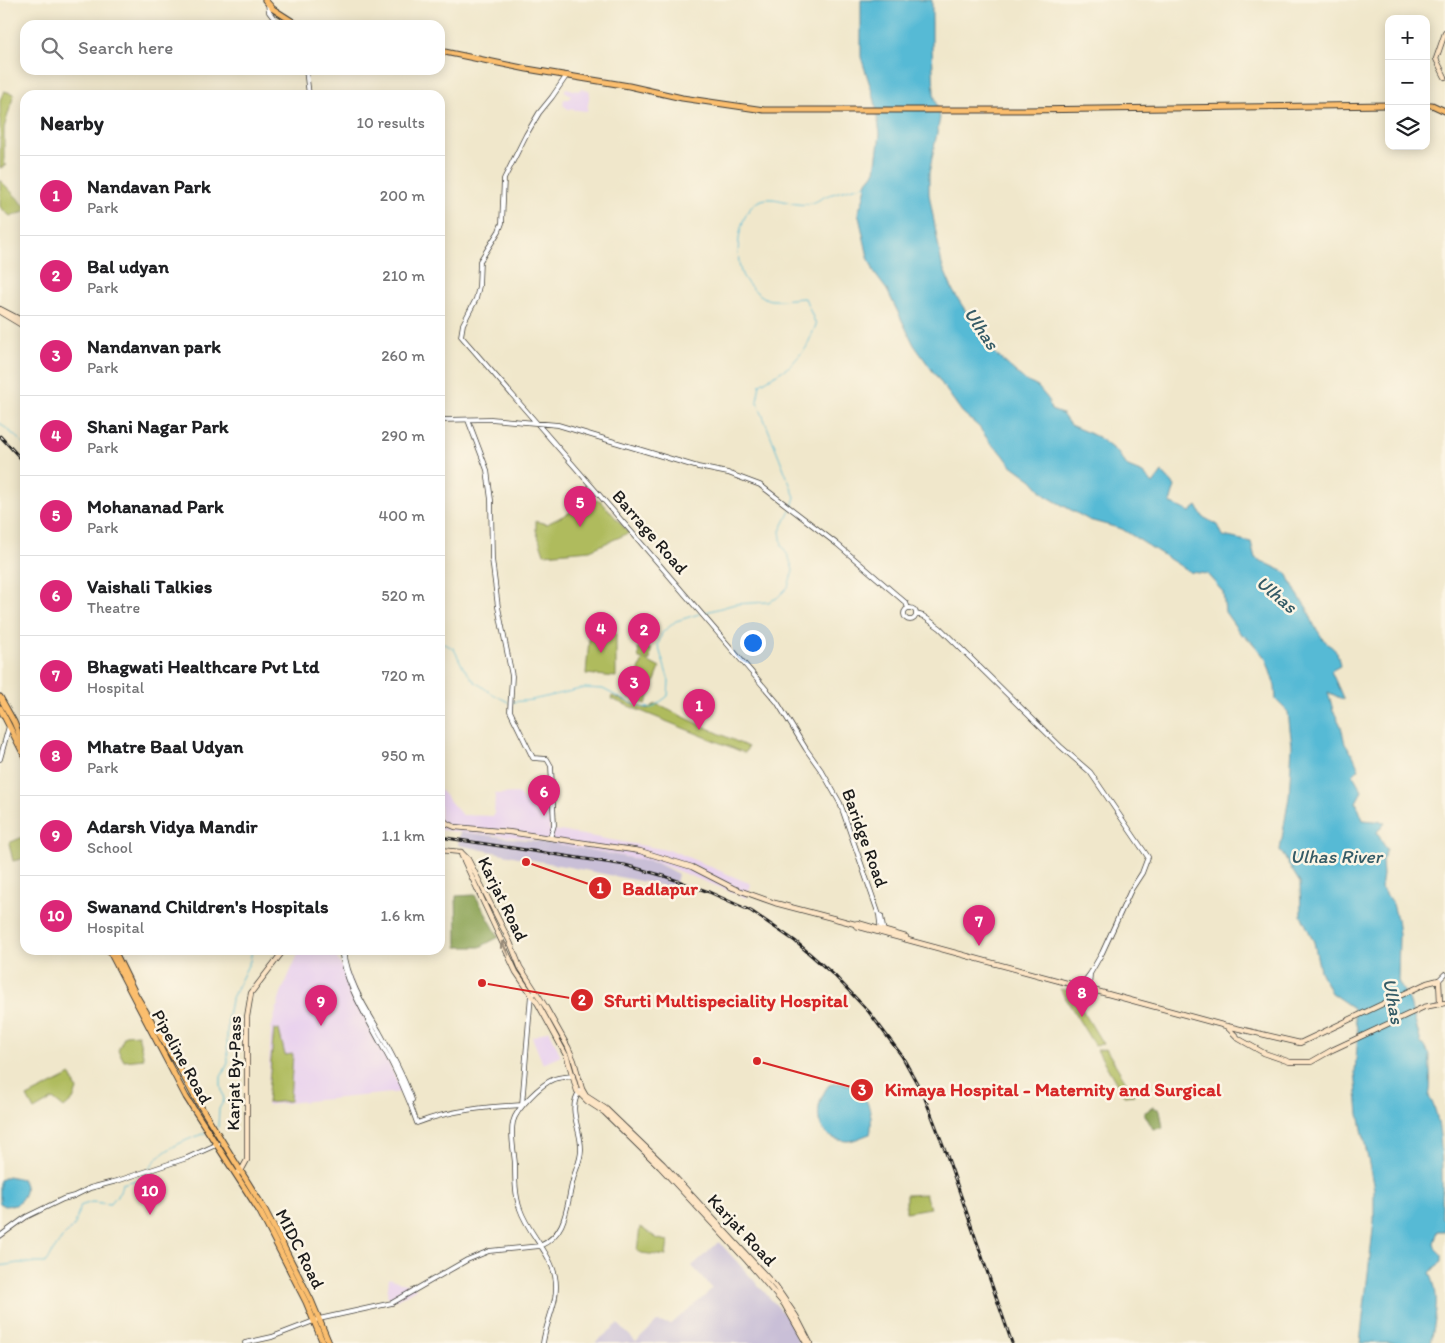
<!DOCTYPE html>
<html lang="en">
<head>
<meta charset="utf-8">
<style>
	body { margin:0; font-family:Itim,sans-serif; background:#f2f2f2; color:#202124 }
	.controls { position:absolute; right:15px; top:15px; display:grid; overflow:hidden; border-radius:10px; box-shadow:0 2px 12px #0003 }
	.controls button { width:45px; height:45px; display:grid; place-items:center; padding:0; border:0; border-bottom:1px solid #e0e0e0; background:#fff; color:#202124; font:25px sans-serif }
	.you { position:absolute; left:752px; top:642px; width:18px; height:18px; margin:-12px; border:4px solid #fff; border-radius:50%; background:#1a73e8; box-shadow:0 0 0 8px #1a73e833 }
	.badge { display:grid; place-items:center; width:32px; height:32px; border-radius:50%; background:#db2777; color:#fff; font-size:16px; font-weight:700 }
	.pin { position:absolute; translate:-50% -41px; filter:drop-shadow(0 1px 2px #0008) }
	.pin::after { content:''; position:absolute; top:26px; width:18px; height:15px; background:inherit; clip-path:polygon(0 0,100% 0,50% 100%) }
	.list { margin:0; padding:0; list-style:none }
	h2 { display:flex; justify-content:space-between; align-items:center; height:65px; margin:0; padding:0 20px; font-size:21px }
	h2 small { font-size:16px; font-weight:400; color:#757577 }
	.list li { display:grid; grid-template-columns:32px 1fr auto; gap:15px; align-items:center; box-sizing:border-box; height:80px; padding:0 20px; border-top:1px solid #e0e0e0 }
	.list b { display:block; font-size:19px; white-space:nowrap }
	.list p { margin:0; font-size:16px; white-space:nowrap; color:#757577 }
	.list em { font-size:16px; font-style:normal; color:#757577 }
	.icon { flex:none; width:28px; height:28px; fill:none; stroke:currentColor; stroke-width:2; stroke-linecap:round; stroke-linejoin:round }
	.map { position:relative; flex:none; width:1445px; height:1343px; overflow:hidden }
	.search { position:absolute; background:#fff; box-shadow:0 2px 12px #0003; left:20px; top:20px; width:425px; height:55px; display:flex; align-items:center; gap:12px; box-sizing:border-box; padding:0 18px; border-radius:15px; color:#757577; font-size:19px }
	.panel { position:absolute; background:#fff; box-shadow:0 2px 12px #0003; left:20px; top:90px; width:425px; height:865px; border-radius:15px }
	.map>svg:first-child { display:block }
	.built { fill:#e9d2ee }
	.industrial { fill:#c9bfd7 }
	.green { fill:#afbb5d; stroke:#666c3c }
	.forest { fill:#8ba354; stroke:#546038 }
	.water { fill:#57bad5; stroke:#3a6b78 }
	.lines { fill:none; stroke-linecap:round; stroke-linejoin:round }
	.stream { stroke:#57bad5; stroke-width:1 }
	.tertiary-casing { stroke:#3c3a36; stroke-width:5.5 }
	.secondary-casing { stroke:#3c3a36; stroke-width:6 }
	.primary-casing { stroke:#3c3a36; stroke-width:7 }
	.tertiary { stroke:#fff; stroke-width:4 }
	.secondary { stroke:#fde5c5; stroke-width:4.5 }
	.primary { stroke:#fbbe6e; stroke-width:5 }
	.rail-casing { stroke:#1c1c1c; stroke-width:3 }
	.rail { stroke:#fcf5e5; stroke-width:1; stroke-dasharray:4; stroke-linecap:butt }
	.oneway { stroke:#988b79 }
	.labels { text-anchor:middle; stroke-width:5; stroke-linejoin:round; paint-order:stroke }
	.street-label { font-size:18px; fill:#1c1c1c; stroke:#fcf5e5 }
	.water-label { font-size:19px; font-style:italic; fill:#345b66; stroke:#fcf5e5 }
	.leader { fill:none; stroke:#d62828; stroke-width:2 }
	.callout-dot { fill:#d62828; stroke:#fcf5e5; stroke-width:2 }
	.mark-label { font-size:15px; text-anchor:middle; font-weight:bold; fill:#fff }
	.callout-label { font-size:19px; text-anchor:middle; font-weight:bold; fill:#d62828; stroke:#fcf5e5; stroke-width:5; stroke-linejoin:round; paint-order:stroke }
</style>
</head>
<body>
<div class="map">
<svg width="1445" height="1343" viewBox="0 0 1445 1343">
	<rect width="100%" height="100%" fill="#fcf5e5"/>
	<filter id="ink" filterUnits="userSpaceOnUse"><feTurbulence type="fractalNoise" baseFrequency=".02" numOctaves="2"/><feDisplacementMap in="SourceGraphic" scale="10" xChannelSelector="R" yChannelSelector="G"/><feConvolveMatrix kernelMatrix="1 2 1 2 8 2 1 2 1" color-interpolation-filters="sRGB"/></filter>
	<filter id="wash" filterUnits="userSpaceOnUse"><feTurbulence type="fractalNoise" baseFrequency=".0096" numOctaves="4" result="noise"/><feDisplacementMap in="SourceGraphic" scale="20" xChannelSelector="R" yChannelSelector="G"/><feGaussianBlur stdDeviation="1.12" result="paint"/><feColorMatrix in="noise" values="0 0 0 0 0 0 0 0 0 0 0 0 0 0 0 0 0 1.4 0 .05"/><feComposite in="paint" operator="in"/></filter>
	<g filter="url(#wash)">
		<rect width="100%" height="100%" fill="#f0e7cb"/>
		<path class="built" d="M566,88L578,91L581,89L590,91L587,111L568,109L563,105L564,99H569L571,95L564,92Z
			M440,790L462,815L494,816L495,794L518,793L523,800L550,799L551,819L549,829L673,851L751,884L747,898L655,862L525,838L440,830Z
			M300,950H331L349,976L402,1092L267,1105L271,1029L281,993Z
			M549,1030L561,1056L543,1064L532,1037Z
			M389,1278L417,1288L397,1300L387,1296Z"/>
		<path class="industrial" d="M460,832L552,843L657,863L678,874L675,888L458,845Z
			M719,1242L788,1318L799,1343H595L618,1324L636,1342L657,1322L671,1324L706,1295L712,1288L692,1266Z"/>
		<path class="green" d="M4,91L14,94L4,128V164L7,165L0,168V100Z
			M0,180L25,206V212L10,216L0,207Z
			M600,500L629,533L590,550L544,554L536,530V521L547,524L592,501Z
			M611,627L616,633V677L586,674L590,628Z
			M638,648L651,649L650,660H645L660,668L646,704L628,697L643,660L639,659Z
			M612,696L647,709L656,704L748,747L745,753L611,699Z
			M25,836V858L13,861L9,843Z
			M1060,989L1071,991L1103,1044L1094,1045Z
			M274,1029L279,1030L285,1055L293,1054L290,1101L267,1103Z
			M138,1034L144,1059L124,1061L118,1050L125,1035Z
			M1106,1049L1134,1095L1124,1096L1097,1050Z
			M71,1075L77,1090L73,1100L64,1108L53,1099L34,1110L27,1097Z
			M925,1194L930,1208L906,1212V1195Z
			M640,1227L658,1239L668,1241L666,1256L641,1253L637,1251Z"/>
		<path class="forest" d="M475,895L499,937L480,947H457L456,896Z
			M1153,1107L1160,1110L1163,1128L1153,1129L1144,1113Z"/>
		<path class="water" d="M861,0H932V47L934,94L940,118L929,173V194L942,265L953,291L984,340L994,353L1026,381L1038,387L1048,399L1051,410L1062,414L1070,425L1098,437L1118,453L1128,467L1143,473L1153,484L1162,472L1175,486L1170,503L1190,512L1197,506L1203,517L1218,525L1223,536L1251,542L1255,558L1287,573L1296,592L1307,608L1314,625L1323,639L1337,652L1340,666L1331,671L1344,700L1328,692L1333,710L1341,726L1345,744L1353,755L1359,769L1353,775L1362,791L1356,802L1363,820L1385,822L1377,832L1382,842L1387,849L1382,861L1383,875L1381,888L1393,904L1397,919L1399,935L1398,981L1410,1003L1421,1043L1430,1055C1429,1069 1432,1083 1429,1097C1445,1118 1442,1189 1442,1218L1445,1220V1231H1438L1434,1243L1436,1249L1442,1255V1262L1435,1267L1430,1273C1441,1296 1435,1319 1431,1343H1360L1374,1221V1189L1359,1114L1355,1072L1358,1034L1353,1008L1331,993L1320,971L1314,942L1301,915L1300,883L1280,850L1289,797L1292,746L1288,712L1276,700L1275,686L1266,659L1251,641L1240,633L1225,612L1223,592L1207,574L1190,572L1122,529L1089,520L1046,496L1032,480L1010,464L1002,453L991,444L979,427L962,412L914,345L887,290L875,274L868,257L858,212L863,200L867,181L875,171L880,134L875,101L861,57Z
			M838,1083C842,1084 847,1084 850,1086C869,1093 874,1117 870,1134C863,1136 854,1141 847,1141C814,1140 812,1106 829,1085Z
			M8,1176L22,1179C29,1190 24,1197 16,1205L5,1206L0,1203V1180Z"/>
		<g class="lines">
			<path class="stream" d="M0,423L22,442L25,447
				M792,507L795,497L757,401L760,384L790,366L806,348L816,325L805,298C796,298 774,302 767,299C757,294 744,282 741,272C735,252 738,212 759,201C775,194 792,207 808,204C816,203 822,197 829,195C841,191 854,188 866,185
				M703,613L735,604L768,602L777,598L788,587L793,570L789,558L782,545L780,531L790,511
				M440,641L454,649L463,667L474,681L491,693L508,702
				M512,702L532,700L585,688L603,689L622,699L642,707L652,708L668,696L669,681L658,645L662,633L676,621L699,614
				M218,1127L219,1109L224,1100L221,1086V1077L228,1063L227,1038L228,1016L231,1000L250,961L252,950
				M149,1169C161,1149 184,1141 205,1133
				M0,1266L18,1263H45L62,1238L75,1225L80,1206L92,1202L110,1204L120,1192L122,1184L136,1180L148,1173"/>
		</g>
	</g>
	<g filter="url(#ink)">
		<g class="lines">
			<defs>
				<path id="tertiary" d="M268,4L269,12L279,25
					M306,70L309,95
					M567,75L552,97L539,113L526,135L504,179L502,223L499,231L480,261L479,286L476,299L463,324L461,336L635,536L777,702L806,749L823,773L840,803L879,915L881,916L884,933
					M440,420L491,419L558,425L698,467L728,473L760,485L837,544L892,591L906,603L908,608
					M468,420L487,470L491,500L492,559L498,607L512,676L510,711L533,758L547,759L551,766L554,825L550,838
					M904 614a6 6 0 1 1 12 0a6 6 0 1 1-12 0Z
					M916,614L923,616L940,628L1060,746L1090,772L1148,857L1142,873L1131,890L1102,953L1090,974L1081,986
					M0,759L9,726
					M879,915L881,932
					M341,950C346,985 364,1012 380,1042C395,1068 408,1095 417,1123C450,1110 487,1107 522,1105L531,994L536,993
					M344,950C347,979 364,1006 379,1031C391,1053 404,1076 412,1100
					M1439,980L1445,974
					M1089,988L1090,974
					M0,1236L26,1217L63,1199L74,1196L90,1188L117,1181L187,1158L218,1144
					M245,1343L272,1337L319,1319L392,1303L467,1260L489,1251L540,1246C568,1233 566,1206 573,1180C575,1170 581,1161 581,1150C582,1130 566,1109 580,1091
					M543,1343C546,1320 560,1300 555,1276C550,1252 528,1233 520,1209C515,1195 515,1179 515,1164C514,1150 510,1136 513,1122C516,1109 541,1084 554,1079C560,1077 567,1077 573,1076"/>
				<path id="secondary" d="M1445,33L1436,59L1445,77
					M0,309L25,322
					M0,312L25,327
					M440,817L448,824L455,827L509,832L640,851L692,867L733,888L775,903L855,924L858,923L906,937
					M440,850L461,852
					M461,852L468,859L510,942L520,967L545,1006L568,1047L574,1061L582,1089L586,1096L606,1109L663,1164L776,1287L796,1316L810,1343
					M461,854L516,972L538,1004L567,1057L577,1091L587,1101L604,1112L660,1167L747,1261L784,1304L806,1343
					M855,924L856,926C979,959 1103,993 1226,1026L1239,1039L1264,1053L1290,1062H1311L1332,1050L1424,1007L1445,1003
					M1227,1026L1300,1043L1427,983L1439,980L1440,1003
					M236,1174L241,1171L247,1160V1017L251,993L284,950"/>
				<path id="primary" d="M265,0L273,9L298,25
					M440,51L527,69L629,86L682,98L764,110H1026L1389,105
					M1426,105H1432L1445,111
					M0,697L14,722L25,748
					M0,708L25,757
					M109,950L186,1097L260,1212L306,1302L323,1343
					M114,950L136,995L180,1069L193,1094L265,1210L311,1300L329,1343"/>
			</defs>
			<use href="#tertiary" class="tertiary-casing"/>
			<use href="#secondary" class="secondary-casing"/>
			<use href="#primary" class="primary-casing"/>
			<use href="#tertiary" class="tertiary"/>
			<use href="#secondary" class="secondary"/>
			<use href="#primary" class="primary"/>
			<defs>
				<path id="rail" d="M0,436L25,463
					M440,837L625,865L664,876L709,892L751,911L795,941L835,976L869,1012L902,1056L924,1096L945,1150L1012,1343"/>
			</defs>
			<use href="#rail" class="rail-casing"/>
			<use href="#rail" class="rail"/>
		</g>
		<defs><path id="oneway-shaft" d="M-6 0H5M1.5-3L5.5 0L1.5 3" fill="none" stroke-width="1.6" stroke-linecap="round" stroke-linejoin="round" transform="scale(1.25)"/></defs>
		<use class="oneway" href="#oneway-shaft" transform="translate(505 948) rotate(-115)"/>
	</g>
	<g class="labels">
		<g class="street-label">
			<text transform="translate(650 532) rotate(49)" y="6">Barrage Road</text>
			<text transform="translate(865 838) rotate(70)" y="6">Baridge Road</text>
			<text transform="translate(503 899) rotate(64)" y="6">Karjat Road</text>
			<text transform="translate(182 1057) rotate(61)" y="6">Pipeline Road</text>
			<text transform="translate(234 1073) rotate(-89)" y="6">Karjat By-Pass</text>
			<text transform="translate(742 1230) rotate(47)" y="6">Karjat Road</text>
			<text transform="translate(300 1249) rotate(63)" y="6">MIDC Road</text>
		</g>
		<g class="water-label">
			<text transform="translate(982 328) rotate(56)" y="7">Ulhas</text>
			<text transform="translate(1277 594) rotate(40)" y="7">Ulhas</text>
			<text x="1336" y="863">Ulhas River</text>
			<text transform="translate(1394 1001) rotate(80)" y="7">Ulhas</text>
		</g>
	</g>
	<path class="leader" d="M526 862L600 888M482 983L582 1000M757 1061L862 1090"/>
	<g class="callout-dot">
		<circle cx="526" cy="862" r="5"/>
		<circle cx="482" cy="983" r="5"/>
		<circle cx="757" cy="1061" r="5"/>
		<circle cx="600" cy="888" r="12"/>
		<circle cx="582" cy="1000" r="12"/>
		<circle cx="862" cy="1090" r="12"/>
	</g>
	<g class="mark-label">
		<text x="600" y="893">1</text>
		<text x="582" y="1005">2</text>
		<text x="862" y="1095">3</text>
	</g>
	<g class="callout-label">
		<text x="660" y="895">Badlapur</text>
		<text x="726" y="1007">Sfurti Multispeciality Hospital</text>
		<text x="1053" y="1096">Kimaya Hospital - Maternity and Surgical</text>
	</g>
</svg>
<div class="controls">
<button>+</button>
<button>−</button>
<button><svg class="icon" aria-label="layers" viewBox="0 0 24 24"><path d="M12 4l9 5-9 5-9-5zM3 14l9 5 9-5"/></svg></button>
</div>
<div class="you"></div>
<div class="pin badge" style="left:699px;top:730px">1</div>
<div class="pin badge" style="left:644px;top:654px">2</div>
<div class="pin badge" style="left:634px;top:707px">3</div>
<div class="pin badge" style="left:601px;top:653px">4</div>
<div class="pin badge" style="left:580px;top:527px">5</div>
<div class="pin badge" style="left:544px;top:816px">6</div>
<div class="pin badge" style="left:979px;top:946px">7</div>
<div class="pin badge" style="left:1082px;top:1017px">8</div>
<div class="pin badge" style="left:321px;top:1026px">9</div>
<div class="pin badge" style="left:150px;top:1215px">10</div>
<div class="search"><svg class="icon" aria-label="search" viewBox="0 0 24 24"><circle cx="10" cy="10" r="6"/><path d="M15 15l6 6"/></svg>Search here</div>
<section class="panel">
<h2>Nearby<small>10 results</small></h2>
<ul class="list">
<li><span class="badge">1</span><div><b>Nandavan Park</b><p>Park</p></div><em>200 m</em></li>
<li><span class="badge">2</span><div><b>Bal udyan</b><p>Park</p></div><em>210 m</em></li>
<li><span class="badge">3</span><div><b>Nandanvan park</b><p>Park</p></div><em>260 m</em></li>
<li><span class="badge">4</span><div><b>Shani Nagar Park</b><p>Park</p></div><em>290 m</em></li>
<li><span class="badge">5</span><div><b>Mohananad Park</b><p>Park</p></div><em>400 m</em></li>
<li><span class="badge">6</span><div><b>Vaishali Talkies</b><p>Theatre</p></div><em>520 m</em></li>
<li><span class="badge">7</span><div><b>Bhagwati Healthcare Pvt Ltd</b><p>Hospital</p></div><em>720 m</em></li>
<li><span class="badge">8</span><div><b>Mhatre Baal Udyan</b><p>Park</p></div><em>950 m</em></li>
<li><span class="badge">9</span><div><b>Adarsh Vidya Mandir</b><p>School</p></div><em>1.1 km</em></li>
<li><span class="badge">10</span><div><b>Swanand Children's Hospitals</b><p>Hospital</p></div><em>1.6 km</em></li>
</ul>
</section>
</div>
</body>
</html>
